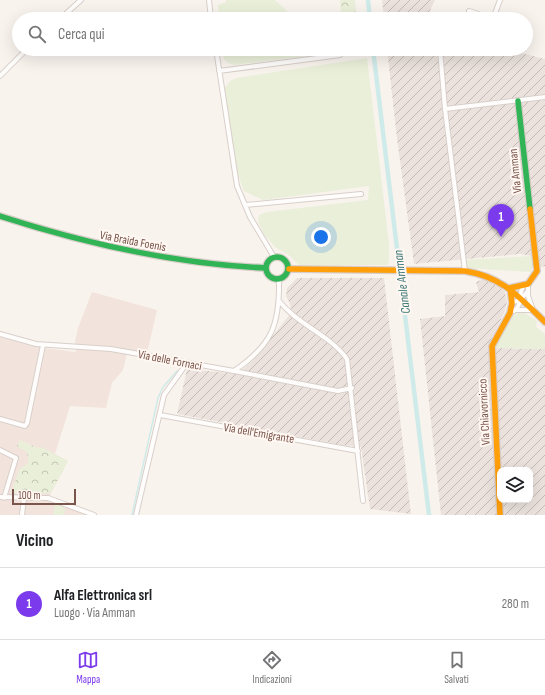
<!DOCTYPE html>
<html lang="it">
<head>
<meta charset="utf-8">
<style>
	body { margin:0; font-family:"Sofia Sans Condensed",sans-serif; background:#f2f2f2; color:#202124 }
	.controls { position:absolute; right:12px; bottom:12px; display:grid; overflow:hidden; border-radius:8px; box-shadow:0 4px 16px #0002 }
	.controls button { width:36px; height:36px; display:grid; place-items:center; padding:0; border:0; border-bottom:1px solid #e0e0e0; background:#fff; color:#202124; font:20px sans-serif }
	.scale { position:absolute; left:12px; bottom:10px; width:64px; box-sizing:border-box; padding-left:4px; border:2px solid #7a554c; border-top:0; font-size:11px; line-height:14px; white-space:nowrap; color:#7a554c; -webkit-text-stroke:3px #fff7f1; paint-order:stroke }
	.you { position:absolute; left:321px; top:237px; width:14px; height:14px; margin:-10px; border:3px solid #fff; border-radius:50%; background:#1a73e8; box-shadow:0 0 0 6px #1a73e833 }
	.badge { display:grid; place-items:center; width:26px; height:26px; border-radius:50%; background:#7c3aed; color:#fff; font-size:13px; font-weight:700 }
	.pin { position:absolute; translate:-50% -33px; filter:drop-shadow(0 1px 2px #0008) }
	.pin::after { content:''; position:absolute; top:21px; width:14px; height:12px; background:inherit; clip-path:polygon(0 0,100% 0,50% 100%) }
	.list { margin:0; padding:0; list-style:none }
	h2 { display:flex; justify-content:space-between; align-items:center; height:52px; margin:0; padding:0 16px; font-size:17px }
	h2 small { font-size:13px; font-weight:400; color:#757577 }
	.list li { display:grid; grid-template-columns:26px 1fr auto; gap:12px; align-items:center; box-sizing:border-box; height:72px; padding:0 16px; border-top:1px solid #e0e0e0 }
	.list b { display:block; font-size:15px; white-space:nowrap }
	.list p { margin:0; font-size:13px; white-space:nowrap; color:#757577 }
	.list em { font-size:13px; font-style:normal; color:#757577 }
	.icon { flex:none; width:22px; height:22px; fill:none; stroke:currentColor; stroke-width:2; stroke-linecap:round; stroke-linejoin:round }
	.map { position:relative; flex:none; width:545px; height:515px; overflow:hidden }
	.search { position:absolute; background:#fff; box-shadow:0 4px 16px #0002; left:12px; right:12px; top:12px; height:44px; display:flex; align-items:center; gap:10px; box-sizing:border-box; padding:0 14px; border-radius:22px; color:#757577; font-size:15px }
	.sheet { height:124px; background:#fff }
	nav { display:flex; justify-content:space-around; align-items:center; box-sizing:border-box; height:56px; border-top:1px solid #e0e0e0; background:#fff; font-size:11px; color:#757577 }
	nav a { display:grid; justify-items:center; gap:2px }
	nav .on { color:#7c3aed }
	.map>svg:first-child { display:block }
	.residential { fill:#f2e4dc }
	.industrial { fill:url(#industrial-furrows); fill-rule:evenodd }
	.grass { fill:#e9efd9 }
	.forest { fill:url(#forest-crowns) }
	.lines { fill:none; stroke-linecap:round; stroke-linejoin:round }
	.stream { stroke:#cfebe9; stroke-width:1.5 }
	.canal { stroke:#cfebe9; stroke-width:4.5 }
	.street-casing { stroke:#d8cfca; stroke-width:6 }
	.fast-casing { stroke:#d9ceca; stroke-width:8 }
	.slow-casing { stroke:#d9ceca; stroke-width:8 }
	.street { stroke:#fefdfc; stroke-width:4 }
	.fast { stroke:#30b455; stroke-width:5.5 }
	.slow { stroke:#ff9f0a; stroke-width:5.5 }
	.labels { text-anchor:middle; stroke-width:4; stroke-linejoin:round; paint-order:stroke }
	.street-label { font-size:12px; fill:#7a554c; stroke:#fff7f1 }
	.water-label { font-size:13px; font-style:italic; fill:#3b7777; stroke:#fff7f1 }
</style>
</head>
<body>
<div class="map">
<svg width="545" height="515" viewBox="0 0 545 515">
	<defs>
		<pattern id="industrial-furrows" width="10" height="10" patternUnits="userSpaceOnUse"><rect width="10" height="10" fill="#ebe2dd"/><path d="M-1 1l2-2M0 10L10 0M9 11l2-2" fill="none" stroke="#c3bab5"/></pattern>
		<pattern id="forest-crowns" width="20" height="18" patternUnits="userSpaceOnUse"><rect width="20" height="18" fill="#e9efd9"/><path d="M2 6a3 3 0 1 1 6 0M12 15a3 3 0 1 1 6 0" fill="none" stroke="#c2c4b2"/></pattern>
	</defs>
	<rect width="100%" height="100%" fill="#f9f3ee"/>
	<path class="residential" d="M92,292L157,310L147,353L128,350L123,370L112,383L106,408L70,406L55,454L68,461L51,493L49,501L89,515H0V337L37,347L76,352L75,342L78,328Z"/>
	<path class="industrial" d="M382,0H435L426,19H384Z
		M387,49H505L545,59V266L541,267L532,256L520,254L414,264L397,139Z
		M297,278H384L411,514L370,509L361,447L342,445L177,414L187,369L238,374L254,359L291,313L290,304L286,296L287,288Z
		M484,279L500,287L505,292L507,302L505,311L488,346L494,348L545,349V515H441L420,319L445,316V295L479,292L476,282ZM500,470H530V500H500Z"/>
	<path class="grass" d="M226,0H275L290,14L317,19H219L218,5L226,2Z
		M222,49H330L331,53L234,65C225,62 223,59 222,49Z
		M367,58L389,244V262L387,265H299L290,256L275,247L265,235L258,222L259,215L267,212L368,200L369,186L263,200L244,191L234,164L225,88L230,81L236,78Z
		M532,256L534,262L531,272L466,268L465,260Z
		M518,313H525L537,321L536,327L545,334V349L494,348C500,337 506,317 518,313Z
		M55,503L65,508L64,515H53Z"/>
	<path class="forest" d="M340,0H355L357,19H336L341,13Z
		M20,440L38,448L41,447L68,461L51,493H11L19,470L29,462L27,452L17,446Z"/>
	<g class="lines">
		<path class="stream" d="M132,515L158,398L163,387L177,371"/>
		<path class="canal" d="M368,0L370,19
			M373,49L429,515"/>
		<defs>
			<path id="street" d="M209,0L211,19
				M469,11L493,19L500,0
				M60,19L81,0
				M216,49L237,186L250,217L274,257
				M440,49L445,109
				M219,71L340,55L341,49
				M0,76L27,49
				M245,205L361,194
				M465,271L445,109L545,97
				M279,301C298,325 330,335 347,359L363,501
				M512,303L521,299L528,291
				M516,310H533L528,296V284
				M514,311C523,304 518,295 523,287
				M0,334L36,344L111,349L234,371C272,345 280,325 279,279
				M234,371L338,391L352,388
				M160,415L358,451
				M0,419L25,426L27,423L43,345
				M0,450L16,458L4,498
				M0,497L48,498L94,515
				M22,515L24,498
				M136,515L164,395L187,363"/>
			<path id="fast" d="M518,101L530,209
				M0,216C87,244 174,264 266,268
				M266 268a11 11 0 1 1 22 0a11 11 0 1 1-22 0Z"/>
			<path id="slow" d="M289,269L465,271C503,277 519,297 545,322
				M500,515L492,346L510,313L512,303L510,288L528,284L537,271L530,209"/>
		</defs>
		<use href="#street" class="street-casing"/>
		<use href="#fast" class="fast-casing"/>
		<use href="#slow" class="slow-casing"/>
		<use href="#street" class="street"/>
		<use href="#fast" class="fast"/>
		<use href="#slow" class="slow"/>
	</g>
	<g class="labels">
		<g class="street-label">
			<text transform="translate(515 171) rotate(-96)" y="4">Via Amman</text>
			<text transform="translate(133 241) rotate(11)" y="4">Via Braida Foenis</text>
			<text transform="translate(170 360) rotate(11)" y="4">Via delle Fornaci</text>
			<text transform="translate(484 412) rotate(-93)" y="4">Via Chiavornicco</text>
			<text transform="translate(259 433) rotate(10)" y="4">Via dell'Emigrante</text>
		</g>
		<g class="water-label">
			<text transform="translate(401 282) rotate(-97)" y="5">Canale Amman</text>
		</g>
	</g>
</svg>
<div class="controls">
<button><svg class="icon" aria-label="layers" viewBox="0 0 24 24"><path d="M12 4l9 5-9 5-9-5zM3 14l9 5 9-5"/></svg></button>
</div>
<div class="scale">100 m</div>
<div class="you"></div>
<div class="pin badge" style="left:501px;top:237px">1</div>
<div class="search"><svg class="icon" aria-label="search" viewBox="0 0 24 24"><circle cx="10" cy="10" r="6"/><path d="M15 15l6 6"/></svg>Cerca qui</div>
</div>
<section class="sheet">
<h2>Vicino<small></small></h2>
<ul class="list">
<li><span class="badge">1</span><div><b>Alfa Elettronica srl</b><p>Luogo · Via Amman</p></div><em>280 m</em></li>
</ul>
</section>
<nav>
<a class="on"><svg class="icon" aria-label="map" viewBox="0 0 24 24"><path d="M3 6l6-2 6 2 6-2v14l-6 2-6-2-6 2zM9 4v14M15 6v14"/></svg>Mappa</a>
<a><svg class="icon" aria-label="directions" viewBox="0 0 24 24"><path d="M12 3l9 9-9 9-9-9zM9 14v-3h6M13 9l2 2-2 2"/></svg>Indicazioni</a>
<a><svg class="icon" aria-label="saved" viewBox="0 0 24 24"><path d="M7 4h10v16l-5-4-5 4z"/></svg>Salvati</a>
</nav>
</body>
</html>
